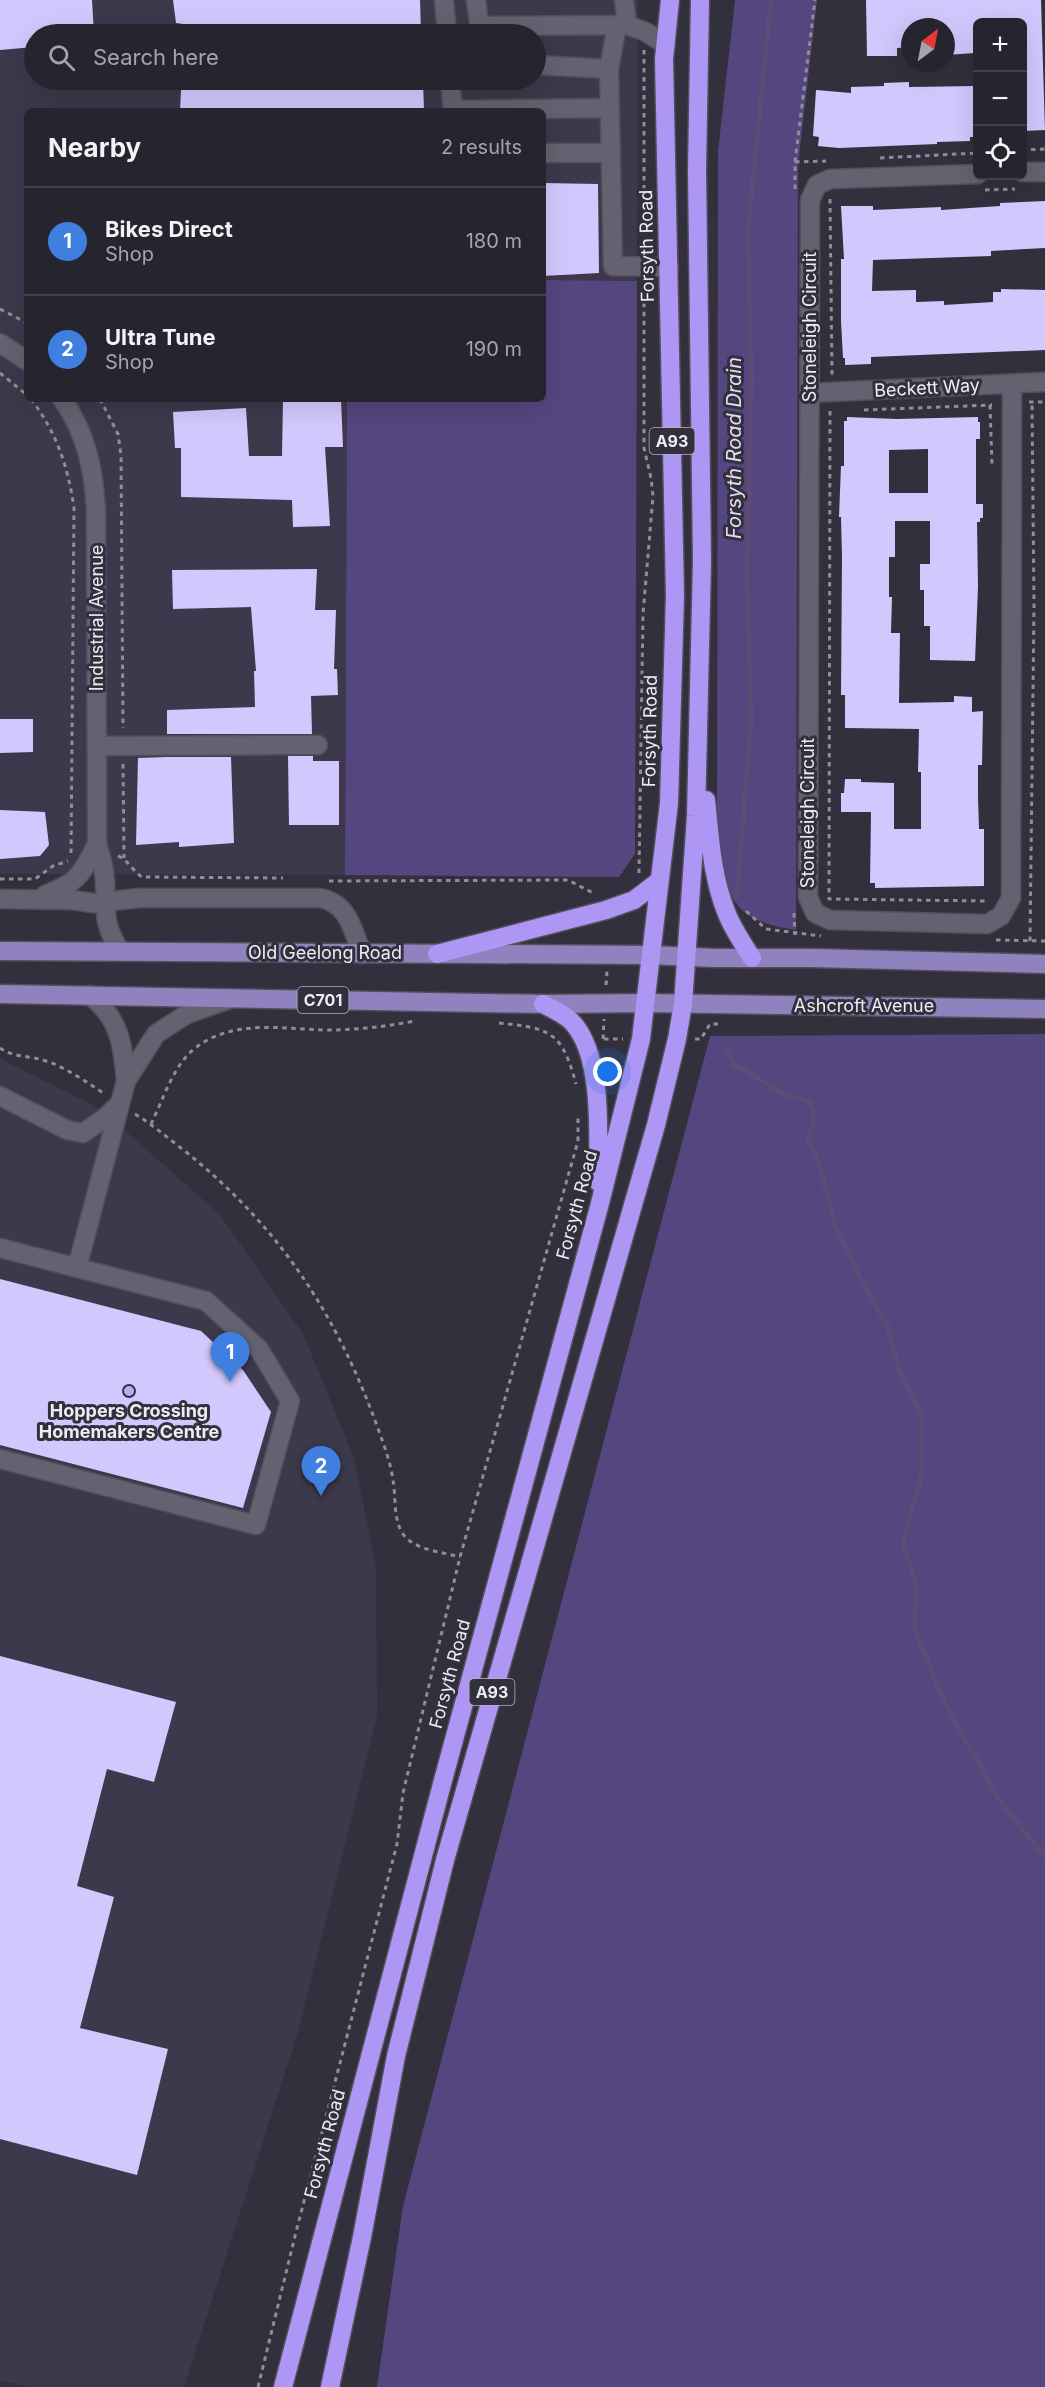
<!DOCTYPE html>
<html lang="en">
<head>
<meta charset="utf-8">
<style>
	body { margin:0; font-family:Inter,sans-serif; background:#2e2c36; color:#f1f3f6 }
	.controls { position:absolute; right:18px; top:18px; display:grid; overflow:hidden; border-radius:9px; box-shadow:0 6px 24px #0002 }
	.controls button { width:54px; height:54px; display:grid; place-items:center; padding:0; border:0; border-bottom:2px solid #42414a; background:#26242e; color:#f1f3f6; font:30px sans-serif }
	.compass { position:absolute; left:901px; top:18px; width:54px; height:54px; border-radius:50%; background:#26242e; box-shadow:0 6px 24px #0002; rotate:32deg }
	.you { position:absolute; left:608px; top:1072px; width:21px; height:21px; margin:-15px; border:4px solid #fff; border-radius:50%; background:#1a73e8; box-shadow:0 0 0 9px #1a73e833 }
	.badge { display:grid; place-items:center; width:39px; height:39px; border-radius:50%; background:#bbaaf6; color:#fff; font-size:20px; font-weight:700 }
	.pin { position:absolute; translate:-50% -50px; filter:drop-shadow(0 2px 3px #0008) }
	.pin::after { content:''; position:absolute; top:32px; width:21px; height:18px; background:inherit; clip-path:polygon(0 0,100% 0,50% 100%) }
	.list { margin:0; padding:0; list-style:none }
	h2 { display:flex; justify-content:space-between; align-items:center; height:78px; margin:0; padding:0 24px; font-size:26px }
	h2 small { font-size:20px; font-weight:400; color:#a4a4aa }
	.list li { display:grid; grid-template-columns:39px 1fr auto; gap:18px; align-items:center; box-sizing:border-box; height:108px; padding:0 24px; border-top:2px solid #42414a }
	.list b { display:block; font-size:22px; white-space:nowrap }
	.list p { margin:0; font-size:20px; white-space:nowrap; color:#a4a4aa }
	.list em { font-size:20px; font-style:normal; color:#a4a4aa }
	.icon { flex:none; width:33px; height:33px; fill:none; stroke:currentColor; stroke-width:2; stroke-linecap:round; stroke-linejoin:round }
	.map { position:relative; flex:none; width:1045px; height:2387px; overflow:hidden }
	.search { position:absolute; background:#26242e; box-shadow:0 6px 24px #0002; left:24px; top:24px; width:522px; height:66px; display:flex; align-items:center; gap:15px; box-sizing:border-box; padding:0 21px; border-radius:33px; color:#a4a4aa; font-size:22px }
	.panel { position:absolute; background:#26242e; box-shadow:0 6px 24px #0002; left:24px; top:108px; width:522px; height:294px; border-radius:9px }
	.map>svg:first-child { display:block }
	.built { fill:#3d394c; fill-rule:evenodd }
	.green { fill:#55467f }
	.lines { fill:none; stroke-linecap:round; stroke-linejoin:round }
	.stream { stroke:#5b4d75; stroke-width:5 }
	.building { fill:#d3c8fd; fill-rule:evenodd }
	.minor-casing { stroke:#524f5a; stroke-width:21 }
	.major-casing { stroke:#524f5a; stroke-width:21 }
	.highway-casing { stroke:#524f5a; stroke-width:21 }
	.path { stroke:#8f8d98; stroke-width:3; stroke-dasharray:4.5 4.5; stroke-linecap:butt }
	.minor { stroke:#646270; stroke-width:18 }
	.major { stroke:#9082bf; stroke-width:18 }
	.highway { stroke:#ae97f4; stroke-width:18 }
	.poi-dot { fill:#bbaaf6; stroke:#33303d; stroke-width:2 }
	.labels { text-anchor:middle; stroke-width:6; stroke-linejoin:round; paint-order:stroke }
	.shield { fill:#33303d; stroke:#b5b4bd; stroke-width:1.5 }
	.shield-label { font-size:16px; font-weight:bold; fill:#edecf4 }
	.street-label { font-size:18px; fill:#edecf4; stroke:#33303d }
	.poi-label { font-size:18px; font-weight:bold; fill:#edecf4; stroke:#33303d }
	.water-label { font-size:20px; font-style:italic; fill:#e1def0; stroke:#33303d }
</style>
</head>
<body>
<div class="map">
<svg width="1045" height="2387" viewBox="0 0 1045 2387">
	<rect width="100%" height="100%" fill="#33303d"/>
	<path class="built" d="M0,0H638L637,281L543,280V111H27V399H347L345,875L0,874ZM34,34H536V80H34Z
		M0,1059L101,1109L220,1215L303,1334L353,1455L376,1566L377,1716L297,2035L184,2387H29L0,2380Z"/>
	<path class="green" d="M735,0H817L798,165L796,930C745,922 734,911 717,863L718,151Z
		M543,280L637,281L635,854L619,877L345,875L347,399H543Z
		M1045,1034V2387H377L403,2206L710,1036Z"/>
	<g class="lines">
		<path class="stream" d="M737,896L751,719L747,575L751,379L748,229L771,0
			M726,1048L734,1064L788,1096L808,1101C817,1115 814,1123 808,1137L819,1165L837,1230L862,1282L888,1327L899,1370L922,1415V1473L903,1543L916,1584L915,1630L945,1704L1002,1804L1045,1857"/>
	</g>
	<path class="building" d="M0,0H92L94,34H34V47L0,50Z
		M173,0H420L421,34H184L183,24L176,23Z
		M866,0H1041L1045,130L1023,131L1025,85L1023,22H974L975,53L946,55V27H910V47L897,48V56H867Z
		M176,80H423L424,111H180L181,90Z
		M909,82V87L977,86L978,137H970V141L937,142V144L839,148L818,146L819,137L813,136L816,90L851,93V87L884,86V83Z
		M543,183L598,184L599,273L543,276Z
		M1045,201V248L991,251V256L873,260L872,291L916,290V302L944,301V305L993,302V292H1001V289L1045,290V350L871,357V364L845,365V358H843L841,321V259H844L841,206H873V210L941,207V210L1000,206V203Z
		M283,399H341L343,447H325L330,526L293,527L292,500L181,497V448H175L173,412L246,408L249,456H282Z
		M847,417L897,419L978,417V422H980V439H976V504H983V518H980V522H977L978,587L975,661L930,660V626H924V590H920V564H930V521H895V557H889V597H892L891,633H900L899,703L954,702V696L972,697V712L983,711L982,765H978V798L979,829H984V886L875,888V883H870L871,812H841V793H844L845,779H861V782L894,783V829H921V772H918L919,729L845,728V695H841L842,557L841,517H839L841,466H844V421H847ZM928,449V493H889V450Z
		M317,569L315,610H336L334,669H337L338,695L311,696L312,734H167V710L255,707L254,671H256L251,607L173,609L172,570Z
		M0,719H33V752L0,753Z
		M288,756H313V761H339V825H289Z
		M167,757H231L234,843L179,847V842L136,845L138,758Z
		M0,810L45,812L49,845L40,856L0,859Z
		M0,1279L201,1331L243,1370L271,1412L243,1508L0,1445Z
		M0,1656L176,1702L154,1782L107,1769L77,1886L114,1897L80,2028L168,2049L137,2175L0,2139Z"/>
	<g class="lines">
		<defs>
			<path id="minor" d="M444,0L447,34
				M476,0L479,23L485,26L627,25L646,32L666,45
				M624,0L627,25
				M536,65L609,69L613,266L669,267
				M609,69L617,25
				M450,80L453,111
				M453,110L610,108
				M543,153H611
				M1022,172H1045
				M978,174L830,179L817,185L810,200L808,897L815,913L830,920L987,924L1001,916L1011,898L1012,384
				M0,343L27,361
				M809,393L1045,382
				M62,399C86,432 94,470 96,511L97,844C99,851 102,859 103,866C110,902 97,917 121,952
				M97,746L318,745
				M45,895C79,882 81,875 97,844
				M0,899L72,900L93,903L139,898H320C348,903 353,930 362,954
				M90,995C120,1019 123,1045 126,1081
				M0,1096L67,1130L83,1133L106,1117L119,1104
				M0,1248L206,1301L259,1349L290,1401L256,1525L0,1459
				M77,1268L126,1081L156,1034L187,1014L230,999"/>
			<path id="major" d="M0,951L651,955L715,958H813L1045,964
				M0,994L543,1004L646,1003L1045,1009"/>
			<path id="highway" d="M706,800C710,838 712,878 727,914C733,929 743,944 752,958
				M437,954L606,910L634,900L659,881
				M543,1004C552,1009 564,1014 571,1021C604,1054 598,1138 598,1182
				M283,2387L442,1784L599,1207L641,1039L669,803L675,595L664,59L670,0
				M330,2387L362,2237L396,2056L445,1860L656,1125L677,1039L683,1004L696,816L702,561L697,170L700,0"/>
		</defs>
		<use href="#minor" class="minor-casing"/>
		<use href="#major" class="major-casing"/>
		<use href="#highway" class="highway-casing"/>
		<path class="path" d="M644,50V250
			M1022,150L1045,149
			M880,158L978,153
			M795,162L826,161
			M795,189V162L815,0
			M985,190L1015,189
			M830,199L832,376
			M0,309L27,323
			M0,373L27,395
			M31,399C57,433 68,467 74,508L71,855
			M100,399L118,434L121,455L123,728
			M1029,402H1045
			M990,405L992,466
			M864,410L992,405
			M830,411L829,899L988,901
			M123,764L124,858
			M118,856C128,860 133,871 142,877L283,878
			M639,873L643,614L653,496L651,478L644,448V284
			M0,879H35L53,866L68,861
			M329,881L568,880L595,894
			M746,911L766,929L821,936
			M794,913L795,935
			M996,940L1045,941
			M1030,941L1034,606L1032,402
			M606,985L607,971
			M499,1023C551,1028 562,1032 576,1084
			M603,1039L604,1019
			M604,1039H623
			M695,1039H701L710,1024H719
			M0,1048C13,1058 30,1055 46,1061C67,1068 86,1082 105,1094
			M135,1114C153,1125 169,1139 186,1152C283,1230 340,1320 381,1437C386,1450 391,1466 393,1480C396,1496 393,1520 403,1534C414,1550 442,1552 460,1557
			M151,1124C163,1100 173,1066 194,1049C235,1016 290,1031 337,1030C363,1029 389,1026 415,1021
			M258,2387L296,2232L397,1844L403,1793L460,1557L578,1141V1114"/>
		<use href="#minor" class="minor"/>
		<use href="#major" class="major"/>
		<use href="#highway" class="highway"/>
	</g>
	<circle class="poi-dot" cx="129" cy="1391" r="6"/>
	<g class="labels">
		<g class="shield">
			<rect x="649.5" y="428" width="45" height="26" rx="4.5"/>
			<rect x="297.5" y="987" width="51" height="26" rx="4.5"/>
			<rect x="469.5" y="1679" width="45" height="26" rx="4.5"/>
		</g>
		<g class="shield-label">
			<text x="672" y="447">A93</text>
			<text x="323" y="1006">C701</text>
			<text x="492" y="1698">A93</text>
		</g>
		<g class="street-label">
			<text transform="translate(647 246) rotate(-91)" y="6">Forsyth Road</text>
			<text transform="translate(810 327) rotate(-90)" y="6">Stoneleigh Circuit</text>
			<text transform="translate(927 388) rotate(-3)" y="6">Beckett Way</text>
			<text transform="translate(97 618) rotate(-90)" y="6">Industrial Avenue</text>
			<text transform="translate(650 731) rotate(-89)" y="6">Forsyth Road</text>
			<text transform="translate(808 813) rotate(-90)" y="6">Stoneleigh Circuit</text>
			<text x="325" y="959">Old Geelong Road</text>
			<text x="864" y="1012">Ashcroft Avenue</text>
			<text transform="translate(577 1205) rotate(-75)" y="6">Forsyth Road</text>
			<text transform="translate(450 1674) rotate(-75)" y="6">Forsyth Road</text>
			<text transform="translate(325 2144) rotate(-75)" y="6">Forsyth Road</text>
		</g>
		<g class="poi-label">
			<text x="129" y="1417">Hoppers Crossing<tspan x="129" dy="21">Homemakers Centre</tspan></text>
		</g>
		<g class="water-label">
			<text transform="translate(734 448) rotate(-90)" y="7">Forsyth Road Drain</text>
		</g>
	</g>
</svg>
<div class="controls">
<button>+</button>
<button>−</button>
<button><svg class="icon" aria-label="locate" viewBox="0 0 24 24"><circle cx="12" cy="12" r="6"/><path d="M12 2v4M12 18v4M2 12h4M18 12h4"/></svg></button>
</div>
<svg class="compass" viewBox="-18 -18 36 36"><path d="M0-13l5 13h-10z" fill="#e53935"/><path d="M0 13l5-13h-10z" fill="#a4a4aa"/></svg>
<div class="you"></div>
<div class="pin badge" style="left:230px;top:1382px;background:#3f7fe0">1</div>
<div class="pin badge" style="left:321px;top:1496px;background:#3f7fe0">2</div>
<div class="search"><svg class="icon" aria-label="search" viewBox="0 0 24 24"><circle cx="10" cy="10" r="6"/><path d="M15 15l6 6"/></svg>Search here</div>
<section class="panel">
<h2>Nearby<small>2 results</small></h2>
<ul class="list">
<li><span class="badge" style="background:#3f7fe0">1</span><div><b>Bikes Direct</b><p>Shop</p></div><em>180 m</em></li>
<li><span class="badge" style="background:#3f7fe0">2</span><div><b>Ultra Tune</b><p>Shop</p></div><em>190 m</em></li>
</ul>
</section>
</div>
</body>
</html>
